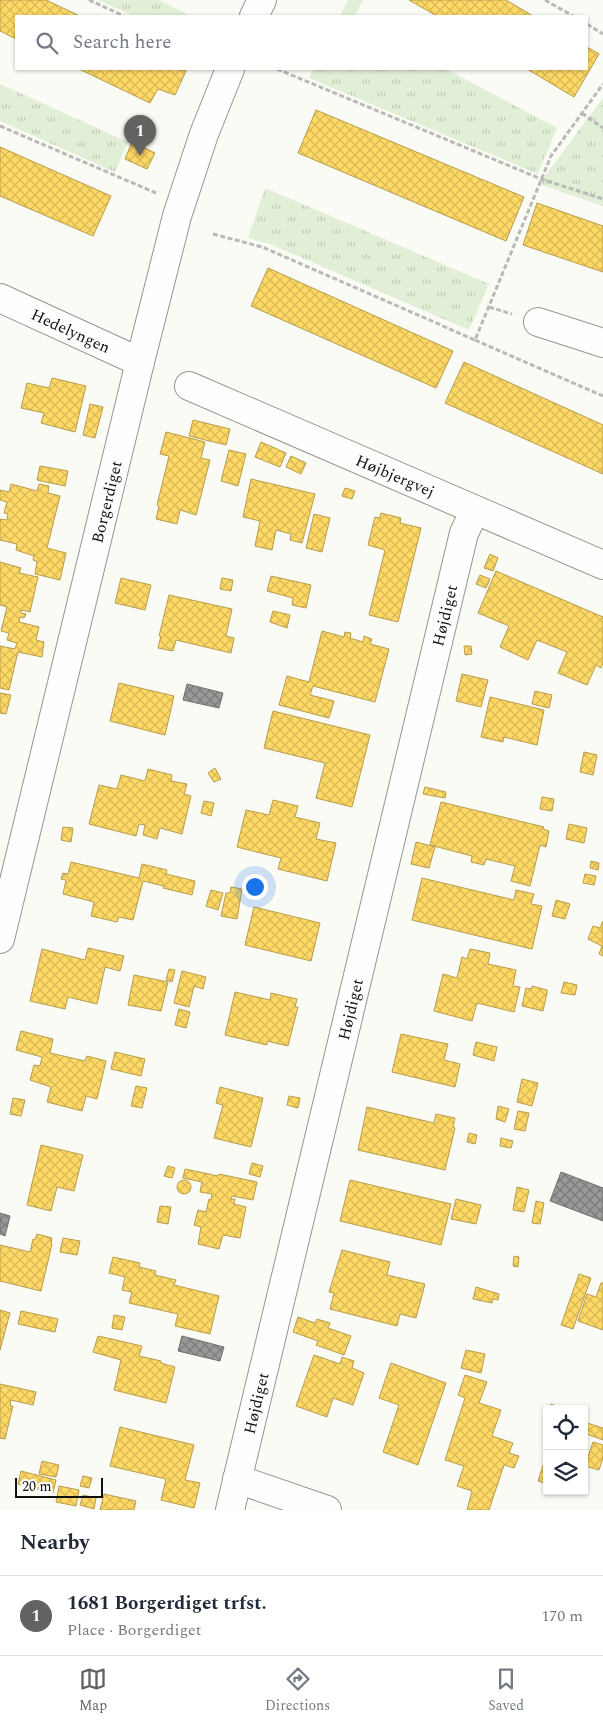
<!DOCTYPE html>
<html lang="en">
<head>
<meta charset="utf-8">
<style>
	body { margin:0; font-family:Spectral,serif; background:#f6f6f7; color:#1f2937 }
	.controls { position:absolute; right:15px; bottom:15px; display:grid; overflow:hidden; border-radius:0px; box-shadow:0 1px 4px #0004 }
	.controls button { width:45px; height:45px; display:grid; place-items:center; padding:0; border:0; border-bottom:1px solid #e0e1e3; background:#fff; color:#1f2937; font:25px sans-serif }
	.scale { position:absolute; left:15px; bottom:12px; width:88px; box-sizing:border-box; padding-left:5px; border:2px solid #0f0f0f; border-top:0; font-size:14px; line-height:18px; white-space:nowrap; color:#0f0f0f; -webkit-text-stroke:4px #fff; paint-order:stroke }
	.you { position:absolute; left:254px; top:886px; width:18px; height:18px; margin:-12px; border:4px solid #fff; border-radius:50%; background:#1a73e8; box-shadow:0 0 0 8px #1a73e833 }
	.badge { display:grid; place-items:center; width:32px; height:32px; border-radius:50%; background:#626260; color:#fff; font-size:16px; font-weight:700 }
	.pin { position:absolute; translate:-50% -41px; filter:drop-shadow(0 1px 2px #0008) }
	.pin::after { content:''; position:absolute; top:26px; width:18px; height:15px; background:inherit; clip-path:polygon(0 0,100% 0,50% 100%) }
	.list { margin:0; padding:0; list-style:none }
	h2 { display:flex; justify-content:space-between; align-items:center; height:65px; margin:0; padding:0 20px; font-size:21px }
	h2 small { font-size:16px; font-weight:400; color:#747a83 }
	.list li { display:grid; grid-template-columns:32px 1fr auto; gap:15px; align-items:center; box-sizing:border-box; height:80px; padding:0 20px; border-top:1px solid #e0e1e3 }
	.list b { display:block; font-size:19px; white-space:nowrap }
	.list p { margin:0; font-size:16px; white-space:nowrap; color:#747a83 }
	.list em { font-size:16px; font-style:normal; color:#747a83 }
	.icon { flex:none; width:28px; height:28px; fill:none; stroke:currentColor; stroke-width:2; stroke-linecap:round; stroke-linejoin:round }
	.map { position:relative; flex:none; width:603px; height:1510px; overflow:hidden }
	.search { position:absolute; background:#fff; box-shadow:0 1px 4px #0004; left:15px; right:15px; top:15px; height:55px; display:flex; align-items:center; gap:12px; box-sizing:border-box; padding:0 18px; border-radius:0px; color:#747a83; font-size:19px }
	.sheet { height:145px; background:#fff }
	nav { display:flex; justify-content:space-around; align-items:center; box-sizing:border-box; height:70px; border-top:1px solid #e0e1e3; background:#fff; font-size:14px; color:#747a83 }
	nav a { display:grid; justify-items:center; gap:2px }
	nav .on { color:#626260 }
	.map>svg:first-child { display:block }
	.park { fill:url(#park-tufts) }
	.homes { fill:url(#homes-cross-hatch); stroke:#b79c4c }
	.industry { fill:url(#industry-cross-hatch); stroke:#707070 }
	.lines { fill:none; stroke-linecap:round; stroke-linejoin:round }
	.minor-casing { stroke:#959593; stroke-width:30 }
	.path { stroke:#b9b9b8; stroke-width:3; stroke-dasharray:5 2.5; stroke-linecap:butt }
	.minor { stroke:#fefefe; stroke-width:28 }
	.labels { text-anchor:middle; stroke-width:5; stroke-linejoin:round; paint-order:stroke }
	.street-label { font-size:16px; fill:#0f0f0f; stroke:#fff }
</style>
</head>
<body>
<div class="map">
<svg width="603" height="1510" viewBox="0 0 603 1510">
	<defs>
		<pattern id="park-tufts" width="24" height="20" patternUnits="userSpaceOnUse" patternTransform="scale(1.25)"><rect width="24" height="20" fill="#e2efd7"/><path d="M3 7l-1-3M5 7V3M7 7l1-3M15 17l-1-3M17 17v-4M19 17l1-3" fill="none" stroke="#c1ccb7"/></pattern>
		<pattern id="homes-cross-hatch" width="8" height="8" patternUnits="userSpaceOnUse" patternTransform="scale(1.25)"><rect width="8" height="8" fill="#ffd966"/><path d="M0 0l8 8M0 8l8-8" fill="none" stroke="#d9b957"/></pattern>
		<pattern id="industry-cross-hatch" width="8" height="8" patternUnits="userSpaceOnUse" patternTransform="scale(1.25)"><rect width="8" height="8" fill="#999"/><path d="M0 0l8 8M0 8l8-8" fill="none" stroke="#7b7b7b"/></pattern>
	</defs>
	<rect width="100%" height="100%" fill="#fbfbf5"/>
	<path class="park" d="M98,0H159L191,16H133Z
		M348,0H363L355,16H340Z
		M313,69H446L557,128L538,174L309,78Z
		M0,84L128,142L115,172L0,121Z
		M603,98V206L539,184Z
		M265,188L489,284L469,330L270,244L248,238Z"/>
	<path class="homes" d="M0,0H46L80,16H16V39L0,31Z
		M409,0H506L533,16H437Z
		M587,47L599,54L574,97L527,69H587Z
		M79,69H179L186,71L175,95L158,89L150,103Z
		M316,110L524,197L506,241L298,153Z
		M132,142L155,153L147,169L125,159Z
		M0,147L111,196L93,236L0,196Z
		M537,203L603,226V272L523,245Z
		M268,268L453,351L436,388L251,306Z
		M464,362L603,425V474L445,403Z
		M52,378L86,386L75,432L41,423L44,413L21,408L27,383L49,388Z
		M90,404L103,407L95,438L83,435Z
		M193,420L230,429L226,445L189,436Z
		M166,432L205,442L201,458L210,460L196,515L180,510L177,524L156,519L159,506L157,505L169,456L160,454Z
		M261,442L286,453L280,467L255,457Z
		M229,450L246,454L238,486L221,481Z
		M291,456L306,463L301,474L286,467Z
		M40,466L68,471L65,486L37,480Z
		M251,479L315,494L302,543L290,540L291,534L276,530L272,550L255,546L260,521L243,517Z
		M11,484L37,491L39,484L49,486L48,493L60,496L47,548L66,553L60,580L35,574L37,561L33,560L34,556L16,550L17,544L0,540V519L7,520L8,514L4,513L7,502L0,500V490L9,492Z
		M345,488L355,491L352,499L342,496Z
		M381,513L401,518L400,523L421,528L398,622L369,615L385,550L368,545L375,517L380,518Z
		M314,514L330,518L322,552L306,548Z
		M490,554L498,558L493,571L484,568Z
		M0,562L21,568L19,573L38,577L30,612L22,610L21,613L26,614L24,618L20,617L19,622L39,627L36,640L44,642L42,657L18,652L9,690L0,688V646L15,649L17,643L7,640L9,633L1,631L7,607L0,605Z
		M496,571L603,617V663L601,668L596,665L587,685L558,673L567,652L537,640L528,660L500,647L509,626L478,613Z
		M480,575L490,579L486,588L476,584Z
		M271,576L311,585L306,608L292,605L293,598L267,591Z
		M121,578L151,585L145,610L115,603Z
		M222,578L233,580L231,591L220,589Z
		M169,595L232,609L226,636L234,638L231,653L176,640L173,651L158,648L161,636H159Z
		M273,611L290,615L287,628L270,622Z
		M322,631L344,637L345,632L351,633L350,638L363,642L364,636L372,639L370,644L389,649L375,702L313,686L310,695L334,701L329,718L279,705L287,676L309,682Z
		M464,646H471L472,654L465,655Z
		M462,674L488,680L481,707L456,701Z
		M119,683L174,696L165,735L110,721Z
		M535,691L552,695L549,708L532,704Z
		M0,693L11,695L6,714L0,713Z
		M490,697L544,710L537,745L504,737L503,742L481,737Z
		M273,711L370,735L352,807L316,798L325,763L264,748Z
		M584,752L597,755L593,775L580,772Z
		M215,768L221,779L214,782L208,773Z
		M148,769L172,775L171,781L187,784L184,794L191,796L182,834L160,828L157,839L143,835L145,825L139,824L136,836L89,824L99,785L117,789L121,775L145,781Z
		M425,787L446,792L445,798L423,794Z
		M542,797L554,799L552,811L540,809Z
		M273,800L298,806L295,817L320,823L316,839L336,843L327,881L278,869L281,858L237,847L246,810L269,815Z
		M204,801L214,803L211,816L201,813Z
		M441,802L544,827L543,829L549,831L546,847L540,845L530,886L511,881L515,866L486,859L484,865L471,862L472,856L430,845Z
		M569,824L587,828L584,843L566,839Z
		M63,827L73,828L71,842L61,840Z
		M416,842L435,847L429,868L411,864Z
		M591,861L599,863L598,870L590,868Z
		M71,862L139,878L142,864L167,870L166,874L195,881L192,895L163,888L164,886L143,881L133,920L119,917L117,922L91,916L94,902L63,894L66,880L61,879L63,873L68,874Z
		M585,874L596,876L594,885L583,883Z
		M422,878L514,900L516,890L534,894L531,904L542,906L532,949L412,920Z
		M231,887L242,889L237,919L221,916L226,893H230Z
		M211,890L223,893L218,910L206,906Z
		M556,900L570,904L565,919L552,916Z
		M254,907L320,923L311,961L245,945Z
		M603,921V956L599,954L602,946L588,939L593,926L600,928Z
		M88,948L124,956L120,971L105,967L97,1004L68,997L65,1009L30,1001L42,949L85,960Z
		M470,949L490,953L488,964L516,970L513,986L520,987L514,1012L477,1003L472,1021L434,1011L443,974L457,978L462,957L467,959Z
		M169,969L175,970L172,982L166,980Z
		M182,971L206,977L203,989L194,986L189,1007L174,1003Z
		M134,975L168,982L161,1011L128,1005Z
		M564,982L577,985L575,995L561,993Z
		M532,986L547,990V993L543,1011L522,1006L526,988L532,989Z
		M235,992L270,1000L271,993L297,999L295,1007H298L288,1046L267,1041V1045L225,1035Z
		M179,1009L190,1012L186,1028L175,1025Z
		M21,1031L53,1039L50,1053L85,1061L87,1056L106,1061L97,1099L86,1096L82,1111L47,1102L51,1087L30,1080L34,1065L40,1066L42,1057L16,1050Z
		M401,1034L448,1044L444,1060L460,1064L455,1087L392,1072Z
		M476,1042L497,1047L494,1061L473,1055Z
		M115,1052L145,1059L141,1076L111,1069Z
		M522,1079L538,1083L532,1106L517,1102Z
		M136,1086L147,1088L142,1108L131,1106Z
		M220,1087L263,1098L251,1147L214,1138L223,1105L216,1103Z
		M289,1096L300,1098L298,1108L287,1105Z
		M13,1098L25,1100L21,1116L10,1114Z
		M498,1106L509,1109L505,1122L496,1119Z
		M367,1107L434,1123L436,1114L455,1118L453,1127L455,1128L445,1170L358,1150Z
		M518,1111L529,1113L525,1131L514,1129Z
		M469,1133L477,1135L475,1144L467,1142Z
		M501,1138L513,1141L511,1148L500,1146Z
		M41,1145L83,1155L74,1191L57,1187L51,1211L27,1205Z
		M252,1163L263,1166L260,1177L249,1174Z
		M168,1166L175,1168L172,1178L164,1176Z
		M185,1169L218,1176L219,1174L257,1182L253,1200L232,1196L231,1199H235L234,1204L246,1207L240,1238L223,1235L219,1249L198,1244L201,1227L194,1225L198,1210L206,1212L209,1199L211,1200L212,1194L200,1192L202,1182L183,1178Z
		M177 1187a7 7 0 1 1 14 0a7 7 0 1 1-14 0Z
		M350,1180L451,1204L441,1245L340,1221Z
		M517,1187L529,1190L524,1212L513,1210Z
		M456,1199L481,1205L476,1224L451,1219Z
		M536,1201L544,1203L540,1224L532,1223Z
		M160,1206L171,1207L168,1224L157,1222Z
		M37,1234L52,1238L51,1243L52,1244L41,1291L0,1281V1245L30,1252L33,1239L35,1240Z
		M63,1238L80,1241L77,1255L60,1252Z
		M342,1250L390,1262L387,1275L425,1284L416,1318L400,1314L397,1326L330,1309L334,1293L329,1292Z
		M514,1256L519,1257L518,1267L513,1266Z
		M113,1257L140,1263L139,1267L156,1271L155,1275L176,1280L174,1285L219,1296L210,1334L175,1326L178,1314L129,1303L132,1292L122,1290L125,1277L109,1273Z
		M579,1274L591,1278L573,1329L561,1325Z
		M601,1283H603V1330L578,1321L587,1294L596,1297Z
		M476,1287L499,1294L498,1300L493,1299L492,1303L473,1299Z
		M0,1310L10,1313L0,1350Z
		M21,1311L58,1319L55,1332L18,1324Z
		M114,1315L125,1317L122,1330L112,1328Z
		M298,1317L315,1323L317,1319L330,1323L328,1328L351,1336L344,1355L316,1345L318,1341L293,1332Z
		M98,1336L142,1346L139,1356L161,1361V1363L175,1367L166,1403L114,1390L121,1360L93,1352Z
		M466,1350L485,1354L481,1373L461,1368Z
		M314,1355L340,1364L342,1357L354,1361L352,1368L364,1373L353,1405L333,1398L327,1417L296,1406Z
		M391,1363L446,1383L418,1465L383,1452L399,1405L379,1398Z
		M465,1375L487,1382L479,1403L501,1410L492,1436L513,1443L509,1453L519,1456L514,1468L504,1465L489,1510H467L472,1491L457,1486L464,1466L445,1460L465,1398L458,1395Z
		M0,1384L36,1392L33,1405L11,1400L10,1406H13L5,1439L0,1438Z
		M551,1404L564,1409H549Z
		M584,1422L603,1428V1440L584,1433Z
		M120,1427L194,1445L185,1480L200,1483L194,1508L161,1500L166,1479L110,1466Z
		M593,1442L603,1445V1458L599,1470L585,1466Z
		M584,1447L588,1449L584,1461Z
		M547,1453V1484L538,1481Z
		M42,1461L59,1465L56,1477L39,1474Z
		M21,1471L56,1480L53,1493L18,1484Z
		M83,1476L92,1478L89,1488L80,1486Z
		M59,1486L79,1490L76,1506L56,1502Z
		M104,1494L136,1501L134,1510H100Z
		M83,1495L96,1498L94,1509L80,1505Z"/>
	<path class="industry" d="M187,684L223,693L219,708L183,700Z
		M561,1172L603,1188V1221L550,1201Z
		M0,1213L10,1216L5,1236L0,1234Z
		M182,1336L224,1347L220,1361L178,1351Z"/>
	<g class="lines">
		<defs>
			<g id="minor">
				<path d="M254,16L262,0"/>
				<path id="s1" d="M0,298L140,362"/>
				<path d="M538,322L603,343"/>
				<path id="s2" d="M189,386L603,565"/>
				<path id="s3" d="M0,939L140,362L177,216L204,134L230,69"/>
				<path d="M237,1479L327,1510"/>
				<path id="s4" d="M230,1510L464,533L475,510"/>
			</g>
		</defs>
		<use href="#minor" class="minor-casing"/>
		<path class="path" d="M89,0L124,16
			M545,0L573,16
			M587,24L603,34
			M277,69L541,179L603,199
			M582,113L603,128
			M0,126L156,193
			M213,234L262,247L475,340L551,156L603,84
			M489,307L512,314
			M475,340L603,396"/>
		<use href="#minor" class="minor"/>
	</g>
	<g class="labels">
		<g class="street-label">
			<text dy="6" stroke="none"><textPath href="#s1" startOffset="78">Hedelyngen</textPath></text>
			<text dy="6" stroke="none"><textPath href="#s2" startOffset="225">Højbjergvej</textPath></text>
			<text dy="6" stroke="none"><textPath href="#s3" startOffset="450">Borgerdiget</textPath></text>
			<text dy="6" stroke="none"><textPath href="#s4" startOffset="920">Højdiget</textPath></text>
			<text dy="6" stroke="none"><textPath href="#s4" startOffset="515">Højdiget</textPath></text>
			<text dy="6" stroke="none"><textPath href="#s4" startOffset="110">Højdiget</textPath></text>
		</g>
	</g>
</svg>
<div class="controls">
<button><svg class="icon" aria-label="locate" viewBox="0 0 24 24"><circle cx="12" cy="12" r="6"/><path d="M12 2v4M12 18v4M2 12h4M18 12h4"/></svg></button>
<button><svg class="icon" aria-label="layers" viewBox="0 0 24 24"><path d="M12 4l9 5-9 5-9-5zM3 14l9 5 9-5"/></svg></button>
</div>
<div class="scale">20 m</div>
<div class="you"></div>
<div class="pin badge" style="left:140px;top:156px">1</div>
<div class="search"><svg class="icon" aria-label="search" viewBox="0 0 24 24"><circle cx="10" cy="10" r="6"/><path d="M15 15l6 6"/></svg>Search here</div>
</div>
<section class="sheet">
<h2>Nearby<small></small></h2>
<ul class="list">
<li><span class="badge">1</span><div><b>1681 Borgerdiget trfst.</b><p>Place · Borgerdiget</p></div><em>170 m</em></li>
</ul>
</section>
<nav>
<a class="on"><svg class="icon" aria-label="map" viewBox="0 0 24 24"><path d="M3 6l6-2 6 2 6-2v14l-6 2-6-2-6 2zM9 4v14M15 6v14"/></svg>Map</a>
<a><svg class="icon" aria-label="directions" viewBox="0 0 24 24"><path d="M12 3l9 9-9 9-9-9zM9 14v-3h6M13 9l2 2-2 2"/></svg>Directions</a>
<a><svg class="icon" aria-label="saved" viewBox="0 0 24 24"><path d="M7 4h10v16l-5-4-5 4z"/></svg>Saved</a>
</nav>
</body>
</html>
